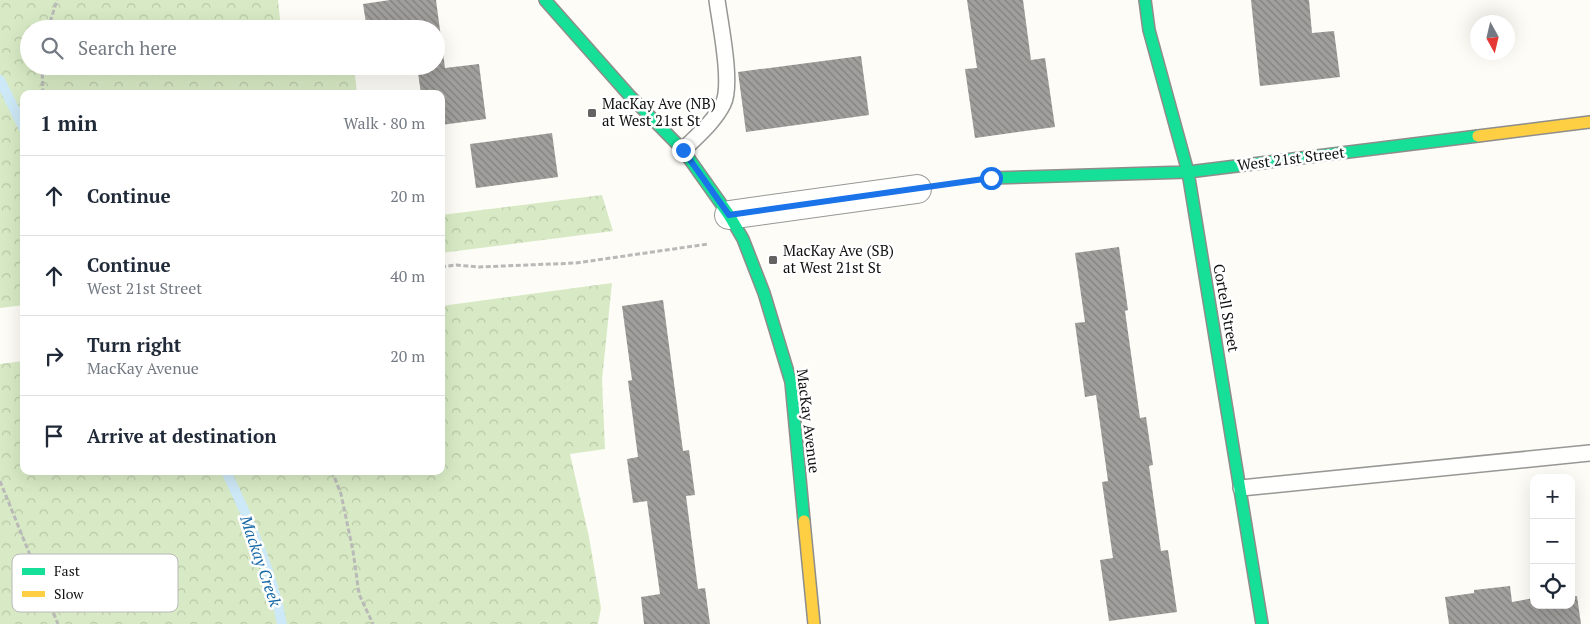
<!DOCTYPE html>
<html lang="en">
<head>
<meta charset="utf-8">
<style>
	body { margin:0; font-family:"PT Serif",serif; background:#f2f2f3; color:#1f2937 }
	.controls { position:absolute; right:15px; bottom:15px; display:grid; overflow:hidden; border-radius:10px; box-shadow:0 5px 20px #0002 }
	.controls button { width:45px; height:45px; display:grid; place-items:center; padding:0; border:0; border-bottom:1px solid #e0e1e3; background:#fff; color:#1f2937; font:25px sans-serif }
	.compass { position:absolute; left:1470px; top:15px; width:45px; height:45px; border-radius:50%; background:#fff; box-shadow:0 5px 20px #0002; rotate:172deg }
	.stop { position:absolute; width:15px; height:15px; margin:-11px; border:4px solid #1a73e8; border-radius:50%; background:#fff }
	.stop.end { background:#1a73e8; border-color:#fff; box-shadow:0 1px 5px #0008 }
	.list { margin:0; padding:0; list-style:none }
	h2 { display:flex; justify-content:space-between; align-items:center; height:65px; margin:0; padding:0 20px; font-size:21px }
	h2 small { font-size:16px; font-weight:400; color:#747a83 }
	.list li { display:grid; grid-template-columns:32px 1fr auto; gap:15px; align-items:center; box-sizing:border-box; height:80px; padding:0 20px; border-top:1px solid #e0e1e3 }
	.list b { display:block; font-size:19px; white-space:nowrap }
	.list p { margin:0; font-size:16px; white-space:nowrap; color:#747a83 }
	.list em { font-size:16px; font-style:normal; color:#747a83 }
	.icon { flex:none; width:28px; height:28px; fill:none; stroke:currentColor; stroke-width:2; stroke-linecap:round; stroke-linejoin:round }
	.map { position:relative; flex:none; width:1590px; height:624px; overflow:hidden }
	.search { position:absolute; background:#fff; box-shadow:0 5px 20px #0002; left:20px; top:20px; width:425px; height:55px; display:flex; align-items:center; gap:12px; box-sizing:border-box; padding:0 18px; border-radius:28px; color:#747a83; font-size:19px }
	.panel { position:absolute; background:#fff; box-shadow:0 5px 20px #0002; left:20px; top:90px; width:425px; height:385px; border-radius:10px }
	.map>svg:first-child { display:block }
	.forest { fill:url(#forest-crowns) }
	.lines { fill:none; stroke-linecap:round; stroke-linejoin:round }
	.stream { stroke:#cde8f7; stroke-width:10 }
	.building { fill:url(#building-back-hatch) }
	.lane-casing { stroke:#979795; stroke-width:18 }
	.street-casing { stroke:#979795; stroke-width:30 }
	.fast-casing { stroke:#8e8d8b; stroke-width:14 }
	.slow-casing { stroke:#8e8d8b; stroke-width:14 }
	.path { stroke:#b9b9b8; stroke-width:3; stroke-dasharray:5 2.5; stroke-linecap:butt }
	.lane { stroke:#fffffe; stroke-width:15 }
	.street { stroke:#fffffe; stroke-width:28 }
	.fast { stroke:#16e098; stroke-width:11 }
	.slow { stroke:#ffcf43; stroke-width:11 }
	.route { stroke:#1a73e8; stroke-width:6 }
	.poi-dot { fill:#646362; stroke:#fff; stroke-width:2 }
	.labels { text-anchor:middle; stroke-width:5; stroke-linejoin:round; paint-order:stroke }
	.poi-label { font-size:15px; fill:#111; stroke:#fff; text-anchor:start }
	.street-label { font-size:15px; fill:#111; stroke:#fff }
	.water-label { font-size:16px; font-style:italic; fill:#1768a6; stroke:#fff }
	.key { fill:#fff; stroke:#b8b8b8; stroke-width:1 }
	.key-label { font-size:14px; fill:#111 }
</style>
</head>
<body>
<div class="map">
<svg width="1590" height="624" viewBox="0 0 1590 624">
	<defs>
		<pattern id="forest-crowns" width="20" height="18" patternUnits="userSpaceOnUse" patternTransform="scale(1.25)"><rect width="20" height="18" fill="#d8eac5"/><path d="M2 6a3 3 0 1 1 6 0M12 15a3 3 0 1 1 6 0" fill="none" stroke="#b8c8a8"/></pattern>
		<pattern id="building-back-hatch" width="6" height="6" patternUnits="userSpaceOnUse" patternTransform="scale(1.25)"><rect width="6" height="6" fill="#a19f9c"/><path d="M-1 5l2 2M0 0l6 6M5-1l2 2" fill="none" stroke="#82807e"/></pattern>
	</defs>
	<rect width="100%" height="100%" fill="#fdfcf7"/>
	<path class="forest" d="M0,0H278L281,29H29V66H354L357,94H24V305L0,308Z
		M602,195L613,231L441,253V215Z
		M612,283L602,380L605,449L570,454L589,537L601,608L598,624H0V364L24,361V471H441V306Z"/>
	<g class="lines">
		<path class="stream" d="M0,80L24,129
			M226,471C249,520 272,570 282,624"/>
	</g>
	<path class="building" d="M390,0H436L445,68L479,64L486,119L441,125V94H421L417,66H436V29H367L363,4Z
		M967,0H1023L1031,60L1045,58L1055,127L975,138L965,69L977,68Z
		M1251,0H1309L1312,33L1334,31L1340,77L1260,86Z
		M861,56L869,115L746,132L738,72Z
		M552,133L558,177L476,188L470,144Z
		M1119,247L1128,310L1125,311L1140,418L1146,417L1153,465L1149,466L1161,551L1168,550L1177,612L1109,621L1100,560L1113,558L1102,482L1108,481L1096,395L1085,397L1075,323L1085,322L1075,253Z
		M663,300L683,451L689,450L695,495L686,496L698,589L705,588L710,624H644L641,597L660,594L647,501L633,503L627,459L638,457L628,381L632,380L622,306Z
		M1510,586L1512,602L1534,598V605H1571V596H1577L1581,624H1449L1445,597L1474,593V590Z"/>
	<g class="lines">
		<defs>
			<path id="lane" d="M683,150C697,136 714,122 723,104C733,85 720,23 717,0
				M1241,488L1590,453"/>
			<path id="street" d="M729,215L917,189"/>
			<path id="fast" d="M545,0L629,95L683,150L729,215L743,239L764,293L791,382L804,521
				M1145,0L1149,30L1188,172L1262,624
				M991,178L1188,172L1478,136"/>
			<path id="slow" d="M1478,136L1590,122
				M804,521L814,624"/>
		</defs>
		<use href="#lane" class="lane-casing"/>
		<use href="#street" class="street-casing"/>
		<use href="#fast" class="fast-casing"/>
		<use href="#slow" class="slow-casing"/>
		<path class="path" d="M48,29L57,0
			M42,66L43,94
			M945,185L961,183
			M441,267L456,265L479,267L576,263L708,244
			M332,471L341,494L353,551L359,594L373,624
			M0,481L58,624"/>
		<use href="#lane" class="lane"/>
		<use href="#street" class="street"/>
		<use href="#fast" class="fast"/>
		<use href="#slow" class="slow"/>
	</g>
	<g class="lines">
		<path class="route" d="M683,150L729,215L991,178"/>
	</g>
	<g class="poi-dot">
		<rect x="587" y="108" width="10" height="10" rx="2.5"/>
		<rect x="768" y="255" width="10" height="10" rx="2.5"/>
	</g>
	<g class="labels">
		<g class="poi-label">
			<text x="602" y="109">MacKay Ave (NB)<tspan x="602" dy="17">at West 21st St</tspan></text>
			<text x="783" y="256">MacKay Ave (SB)<tspan x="783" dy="17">at West 21st St</tspan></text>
		</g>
		<g class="street-label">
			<text transform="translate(1291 159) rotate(-7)" y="5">West 21st Street</text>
			<text transform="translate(1226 308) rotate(80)" y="5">Cortell Street</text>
			<text transform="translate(808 421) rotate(83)" y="5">MacKay Avenue</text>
		</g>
		<g class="water-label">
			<text transform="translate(261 561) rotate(71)" y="6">Mackay Creek</text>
		</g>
	</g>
	<rect x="12" y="554" width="166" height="58" rx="8" class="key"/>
	<rect x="22" y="568" width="23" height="7" fill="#16e098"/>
	<rect x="22" y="591" width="23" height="6" fill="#ffcf43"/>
	<g class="key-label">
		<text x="54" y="576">Fast</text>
		<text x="54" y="599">Slow</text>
	</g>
</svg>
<div class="controls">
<button>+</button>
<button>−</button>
<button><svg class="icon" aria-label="locate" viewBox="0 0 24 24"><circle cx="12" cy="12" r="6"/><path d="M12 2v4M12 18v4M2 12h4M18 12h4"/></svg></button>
</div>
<svg class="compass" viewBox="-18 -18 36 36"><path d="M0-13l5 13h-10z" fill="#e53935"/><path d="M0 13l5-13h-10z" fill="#747a83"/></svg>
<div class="stop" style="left:991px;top:178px"></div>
<div class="stop end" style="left:683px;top:150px"></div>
<div class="search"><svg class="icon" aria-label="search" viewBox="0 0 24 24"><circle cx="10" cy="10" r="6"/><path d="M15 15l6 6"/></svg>Search here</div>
<section class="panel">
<h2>1 min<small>Walk · 80 m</small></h2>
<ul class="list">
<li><svg class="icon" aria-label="ahead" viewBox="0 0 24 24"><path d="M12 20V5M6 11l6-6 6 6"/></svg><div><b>Continue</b></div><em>20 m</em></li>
<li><svg class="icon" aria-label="ahead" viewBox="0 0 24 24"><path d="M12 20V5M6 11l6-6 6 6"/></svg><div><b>Continue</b><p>West 21st Street</p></div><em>40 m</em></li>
<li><svg class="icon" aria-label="right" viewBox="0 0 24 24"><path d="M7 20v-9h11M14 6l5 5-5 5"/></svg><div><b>Turn right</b><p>MacKay Avenue</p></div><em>20 m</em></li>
<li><svg class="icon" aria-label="arrive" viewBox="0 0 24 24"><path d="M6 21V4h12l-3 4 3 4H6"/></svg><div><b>Arrive at destination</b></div></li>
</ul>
</section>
</div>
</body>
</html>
